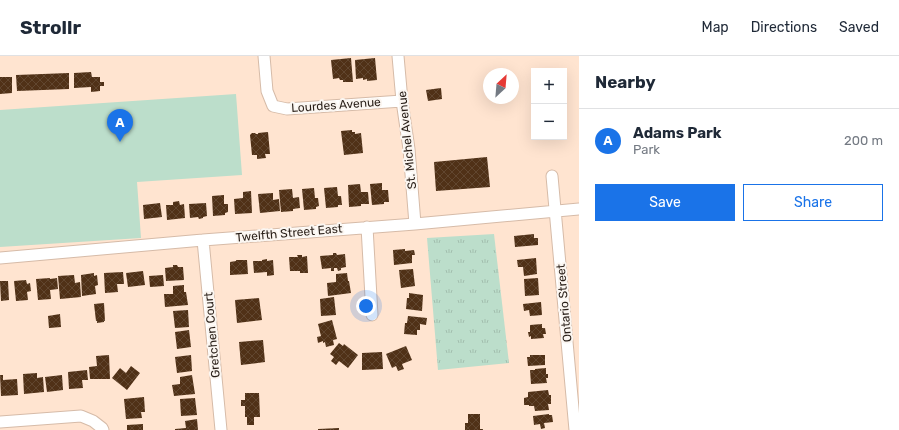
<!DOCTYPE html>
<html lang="en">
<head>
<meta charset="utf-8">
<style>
	body { margin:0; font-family:Rubik,sans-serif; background:#f2f2f3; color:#1f2937 }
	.controls { position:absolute; right:12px; top:12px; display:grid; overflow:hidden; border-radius:0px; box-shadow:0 4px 16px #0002 }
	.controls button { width:36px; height:36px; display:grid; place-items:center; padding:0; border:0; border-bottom:1px solid #e0e1e3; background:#fff; color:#1f2937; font:20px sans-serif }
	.compass { position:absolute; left:483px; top:12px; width:36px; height:36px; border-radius:50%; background:#fff; box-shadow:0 4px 16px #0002; rotate:26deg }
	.you { position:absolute; left:366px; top:250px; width:14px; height:14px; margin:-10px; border:3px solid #fff; border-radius:50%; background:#1a73e8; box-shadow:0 0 0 6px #1a73e833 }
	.badge { display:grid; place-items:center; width:26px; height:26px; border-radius:50%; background:#1a73e8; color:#fff; font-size:13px; font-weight:700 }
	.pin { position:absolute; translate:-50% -33px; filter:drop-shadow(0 1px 2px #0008) }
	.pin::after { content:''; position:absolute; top:21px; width:14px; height:12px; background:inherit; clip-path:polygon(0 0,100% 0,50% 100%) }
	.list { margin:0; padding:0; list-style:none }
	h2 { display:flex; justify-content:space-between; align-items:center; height:52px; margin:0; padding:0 16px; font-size:17px }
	h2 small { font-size:13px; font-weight:400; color:#747a83 }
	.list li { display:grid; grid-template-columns:26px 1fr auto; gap:12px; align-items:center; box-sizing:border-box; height:64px; padding:0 16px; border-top:1px solid #e0e1e3 }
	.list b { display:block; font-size:15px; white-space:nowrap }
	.list p { margin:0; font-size:13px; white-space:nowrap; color:#747a83 }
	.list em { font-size:13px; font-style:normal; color:#747a83 }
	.actions { display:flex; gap:8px; padding:12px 16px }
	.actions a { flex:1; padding:9px 0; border:1px solid #1a73e8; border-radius:0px; text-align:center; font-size:14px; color:#1a73e8 }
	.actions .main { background:#1a73e8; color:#fff }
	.map { position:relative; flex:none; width:579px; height:374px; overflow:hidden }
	header { display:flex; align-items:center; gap:24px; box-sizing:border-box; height:56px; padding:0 20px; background:#fff; border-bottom:1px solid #e0e1e3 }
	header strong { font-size:19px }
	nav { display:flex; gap:22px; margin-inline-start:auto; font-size:14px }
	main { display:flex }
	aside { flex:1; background:#fff }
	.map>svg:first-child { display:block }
	.grass { fill:url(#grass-tufts) }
	.park { fill:#bcdecb }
	.building { fill:url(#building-cross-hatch) }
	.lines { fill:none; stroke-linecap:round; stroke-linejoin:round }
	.street-casing { stroke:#d6bba8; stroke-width:13 }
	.street { stroke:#fff; stroke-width:11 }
	.labels { text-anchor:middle; stroke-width:4; stroke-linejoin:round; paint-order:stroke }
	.street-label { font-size:12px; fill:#291f18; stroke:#fbf6f1 }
</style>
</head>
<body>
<header>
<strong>Strollr</strong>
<nav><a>Map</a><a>Directions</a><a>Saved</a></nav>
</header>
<main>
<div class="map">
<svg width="579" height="374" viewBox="0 0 579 374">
	<defs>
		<pattern id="grass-tufts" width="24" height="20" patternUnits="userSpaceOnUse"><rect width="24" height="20" fill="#bcdecb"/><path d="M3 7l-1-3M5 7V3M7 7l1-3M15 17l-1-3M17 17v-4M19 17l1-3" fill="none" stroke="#a2beae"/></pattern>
		<pattern id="building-cross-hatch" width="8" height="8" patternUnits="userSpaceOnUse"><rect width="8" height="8" fill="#503117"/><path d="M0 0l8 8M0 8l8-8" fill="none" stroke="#61462f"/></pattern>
	</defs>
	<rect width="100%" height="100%" fill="#ffe4d0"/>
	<path class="grass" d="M494,178L509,307L438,314L427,182Z"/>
	<path class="park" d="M236,38L242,119L137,126L141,182L0,191V54Z"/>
	<path class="building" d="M351,2L353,26H343V24H340L339,22L333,23L331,4Z
		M375,2L377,24L367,25V23L363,24V22L356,23L355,4Z
		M91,16L92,21H100V26H104V30H100V35L91,36V31L74,32V17Z
		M69,17V33L17,35L16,19Z
		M0,21H12V37L0,38Z
		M441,32L442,43L428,45L426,34Z
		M352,74V76H355V78L361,77L363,97L344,99L341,75Z
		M268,76L270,98H265L266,102L257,103V99H252L250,79L252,77H255L256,78H258V77Z
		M487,101L490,131L436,135L434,106Z
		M382,127V134H388L389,146H384V148L372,149L370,128Z
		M360,128L361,136H368L369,148H361V150L349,151L348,129Z
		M337,131L338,140H341L342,149H338V151L326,152L324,132Z
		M314,132L315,142H318L319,150L316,151V153L304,154L302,133Z
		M292,133L293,142L299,141L300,152L293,153V155L281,156L279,134Z
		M251,135L252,157L235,158L234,143L243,142V136Z
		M273,137V144L279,143L280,155L260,157L258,138Z
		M224,139V148H228V156L225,157V159L213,160L212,140Z
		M179,145L180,149L184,148L185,162L167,164L166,149H173V146Z
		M160,147L162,161L144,163L143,149Z
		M206,147L207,160L203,161V162L199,163L198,161L190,162L189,148Z
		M534,178V182H538V189L515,191L514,180Z
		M405,193V195L414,194L415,199H412V207L394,209L393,194Z
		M333,197H336L337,199L345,198L346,211L341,212V214L338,215L337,212H334V215H331V212L322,213L320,200L333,199Z
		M297,199H302V201L307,200L308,217H300V215H290L289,201H298Z
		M536,202L537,218L524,220L523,211H518L517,204Z
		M267,203V205L273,204L274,219L267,220V216L254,217L253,205H262V204Z
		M236,204H247L248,218L230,219V206L236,205Z
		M173,209H177L178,211H183L184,224L166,225L165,212L173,211Z
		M413,213L415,230L401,232L399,214Z
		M143,215L145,229L128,231L126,217Z
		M123,216L124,228H117L118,236L105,237L104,217Z
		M94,217V220L97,219L98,229L95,230L96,238L82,240L81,219Z
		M347,217L348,225H349L351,237L328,240L327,227L336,226V218Z
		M74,219L75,227L80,226L81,241L60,243L58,220Z
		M163,219L164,230L150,231L149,220Z
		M50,222V223L57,222L58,233L50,234L51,243L38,244L36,223Z
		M538,222L539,239L525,240L524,223Z
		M26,224L27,228L30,227L31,235L27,236L28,244L16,245L14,225Z
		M0,225H8L9,244L1,245Z
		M184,229V236H186L188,249L165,251L164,238H173V230Z
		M409,237L423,239L422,255L406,253L407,242H409Z
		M334,241L336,259L321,260L320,243Z
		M259,242L262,264L237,267L235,244Z
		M541,246L542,259L530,260L529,254L524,255L523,248Z
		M104,247L105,265H104V266L97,267V265H96L94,248Z
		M188,254L189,271L175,272L173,255Z
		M60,258L61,271L49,272L48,260Z
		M408,260L427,262L426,269L420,268V274H417V279L404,278L405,267H407Z
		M332,264L337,283L333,284L334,289L326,291L325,286L323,287V285L318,287L317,281L321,280L318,268Z
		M542,268V272H545L546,278H543L544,282L531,283V280L529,281L528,276H530V269Z
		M189,274L191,291L177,293L175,276Z
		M263,284L265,306L241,309L239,286Z
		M339,287L343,290L344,288L358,299L348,312L339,305L336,309L331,305L334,301L330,298Z
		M406,290L412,304L402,308L404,313L398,315L396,310L392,312L386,298Z
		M382,296L383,313L362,314V297Z
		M109,299L110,323H90L89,311L97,310L96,300Z
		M191,299L192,315L177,317L175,301Z
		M530,299H545V309L528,310L527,301H530Z
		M131,310L140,317L127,334L112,322L120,312L126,317Z
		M546,312V318H548V322H546L547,327L531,328L530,314H535V313Z
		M87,314L88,324H82L83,332L69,333L68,316Z
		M37,317V322L43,321L44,336L24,338L23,318Z
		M0,319H3V324L17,323L18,339L1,340Z
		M62,319L63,334L47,336L45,321Z
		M192,319L195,338L174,340L172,329L180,328V321Z
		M548,334L549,339H551V348H548L549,354L535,355L534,350H529V349H524V342L528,341V336Z
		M245,337H259L260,361H254V369H247V361H245V350H241V344H245Z
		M144,341L145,356H141L142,362L126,363L124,343Z
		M195,342L197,359L181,360L180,343Z
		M468,358H480V373H483V374H465V367H468Z
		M549,358V359H552L553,366L544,367L545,372L541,373L540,368L534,369L533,360Z
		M197,363L198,374H175V373L186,372L185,365Z
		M143,368V374H127V369Z
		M339,372V374H318V373Z"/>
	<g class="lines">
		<defs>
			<path id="street" d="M264,0L267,35L273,50L287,53L402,45
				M398,0L402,45L409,93L415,168
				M552,120L575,374
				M367,171L372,259
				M203,184L221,374
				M0,202L203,184L415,168L579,153
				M0,366L81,360L93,365L102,372L103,374"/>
		</defs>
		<use href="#street" class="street-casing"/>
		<use href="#street" class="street"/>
	</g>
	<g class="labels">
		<g class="street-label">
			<text transform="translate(336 49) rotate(-4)" y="4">Lourdes Avenue</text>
			<text transform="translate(407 84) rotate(-96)" y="4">St. Michel Avenue</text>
			<text transform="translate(289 177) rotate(-5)" y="4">Twelfth Street East</text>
			<text transform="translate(564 247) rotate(-95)" y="4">Ontario Street</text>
			<text transform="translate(212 279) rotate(-95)" y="4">Gretchen Court</text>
		</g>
	</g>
</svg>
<div class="controls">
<button>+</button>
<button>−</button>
</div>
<svg class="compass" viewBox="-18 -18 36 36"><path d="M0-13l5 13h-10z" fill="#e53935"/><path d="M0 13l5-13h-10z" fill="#747a83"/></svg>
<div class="you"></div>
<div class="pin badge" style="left:120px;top:86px">A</div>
</div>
<aside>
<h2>Nearby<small></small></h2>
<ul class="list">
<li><span class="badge">A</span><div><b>Adams Park</b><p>Park</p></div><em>200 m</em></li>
</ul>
<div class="actions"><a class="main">Save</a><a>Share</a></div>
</aside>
</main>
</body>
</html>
